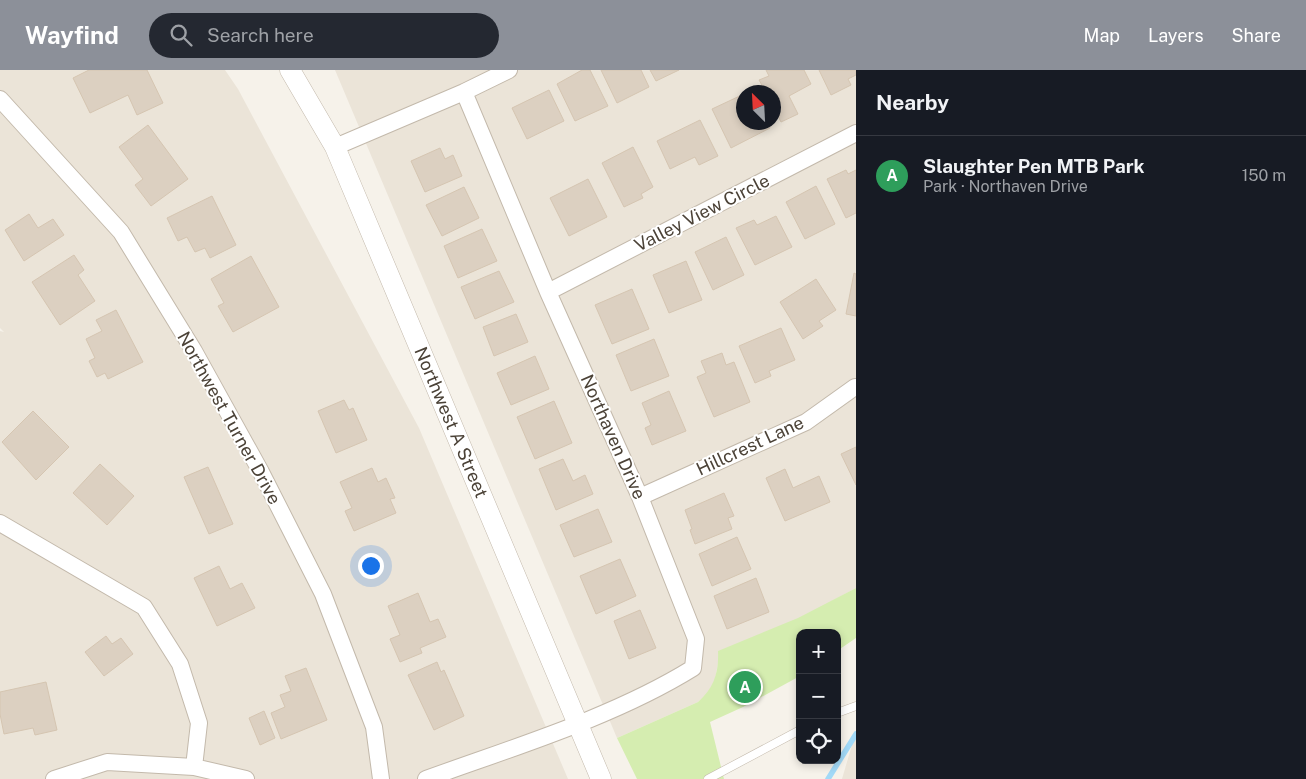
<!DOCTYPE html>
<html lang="en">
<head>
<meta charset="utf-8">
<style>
	body { margin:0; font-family:"Public Sans",sans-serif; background:#242831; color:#f1f3f6 }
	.controls { position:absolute; right:15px; bottom:15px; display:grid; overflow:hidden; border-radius:10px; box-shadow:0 2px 8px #0003 }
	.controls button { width:45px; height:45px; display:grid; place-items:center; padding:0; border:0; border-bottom:1px solid #363941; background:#171b24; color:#f1f3f6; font:25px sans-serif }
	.compass { position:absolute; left:736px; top:15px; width:45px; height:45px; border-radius:50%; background:#171b24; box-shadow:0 2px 8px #0003; rotate:336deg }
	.you { position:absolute; left:370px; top:495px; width:18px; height:18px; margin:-12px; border:4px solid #fff; border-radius:50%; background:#1a73e8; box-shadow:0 0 0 8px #1a73e833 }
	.badge { display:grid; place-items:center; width:32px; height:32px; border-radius:50%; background:#8c9099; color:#fff; font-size:16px; font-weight:700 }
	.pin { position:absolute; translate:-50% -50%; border:2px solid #fff; box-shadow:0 1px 5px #0006 }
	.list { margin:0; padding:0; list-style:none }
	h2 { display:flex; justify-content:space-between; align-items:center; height:65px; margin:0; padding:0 20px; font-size:21px }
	h2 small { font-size:16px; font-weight:400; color:#9ea1a6 }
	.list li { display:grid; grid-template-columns:32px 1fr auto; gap:15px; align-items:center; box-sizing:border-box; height:80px; padding:0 20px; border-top:1px solid #363941 }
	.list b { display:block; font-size:19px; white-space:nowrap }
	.list p { margin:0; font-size:16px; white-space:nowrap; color:#9ea1a6 }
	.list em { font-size:16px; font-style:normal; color:#9ea1a6 }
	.icon { flex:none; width:28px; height:28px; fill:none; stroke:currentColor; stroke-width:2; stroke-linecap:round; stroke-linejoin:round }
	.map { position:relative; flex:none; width:856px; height:709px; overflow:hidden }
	header { display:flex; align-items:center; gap:30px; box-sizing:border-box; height:70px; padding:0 25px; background:#8c9099; color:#fff }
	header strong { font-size:24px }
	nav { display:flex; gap:28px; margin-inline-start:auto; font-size:18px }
	.search { width:350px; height:45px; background:#242831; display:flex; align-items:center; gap:12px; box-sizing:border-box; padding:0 18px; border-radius:28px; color:#9ea1a6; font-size:19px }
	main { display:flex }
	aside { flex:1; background:#171b24 }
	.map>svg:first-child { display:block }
	.residential { fill:#ebe4d8; fill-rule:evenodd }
	.green { fill:#d5edb0 }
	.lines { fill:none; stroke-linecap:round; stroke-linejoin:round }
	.stream { stroke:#a2d9f7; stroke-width:5.5 }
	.building { fill:#dcd0c1; stroke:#d5c5b1 }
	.service-casing { stroke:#c3b9ab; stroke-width:9 }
	.minor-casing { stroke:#c3b9ab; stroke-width:18 }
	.tertiary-casing { stroke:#c3b9ab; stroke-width:21 }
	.service { stroke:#fff; stroke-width:8 }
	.minor { stroke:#fff; stroke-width:16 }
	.tertiary { stroke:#fff; stroke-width:20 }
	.labels { text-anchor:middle; stroke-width:4; stroke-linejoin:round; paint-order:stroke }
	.street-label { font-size:18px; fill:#4b4237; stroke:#fff }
</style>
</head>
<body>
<header>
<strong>Wayfind</strong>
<div class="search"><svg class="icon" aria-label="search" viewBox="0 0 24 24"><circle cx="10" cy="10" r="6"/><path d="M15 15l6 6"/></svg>Search here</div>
<nav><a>Map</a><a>Layers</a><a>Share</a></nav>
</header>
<main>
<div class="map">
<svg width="856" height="709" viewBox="0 0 856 709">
	<rect width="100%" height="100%" fill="#f6f2ea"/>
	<path class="residential" d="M0,0H225L238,19L419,358L568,709H0V261L4,262L0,258Z
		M335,0H856V518L718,593L715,610L707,624L698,632L617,668ZM744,22H774V52H744Z
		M856,661V709H842Z"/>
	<path class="green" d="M856,518V568L837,581V563H800V606L743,637L710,652L724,709H637L617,668L698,632C714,618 719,602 718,581L798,548Z"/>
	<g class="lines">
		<path class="stream" d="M828,709L856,664"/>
	</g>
	<path class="building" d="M89,0H147L163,33L137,45L128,25L90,43L73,8Z
		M582,0H590L608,36L575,51L557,14Z
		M601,0H641L649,17L617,33Z
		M650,0H679L656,11Z
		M766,0H804L811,14L789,26L798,44L781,52L774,38V22H766L759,10L769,6Z
		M819,0H856V5L848,9L851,15L831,25Z
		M549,20L564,51L527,69L512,38Z
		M744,24V52H767L770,58L731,78L712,39Z
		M700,50L718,86L699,95L695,87L670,99L657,71Z
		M148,55L188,109L151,136L135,115L143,109L119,77Z
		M633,77L653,117L641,124L643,128L624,137L602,93Z
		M440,78L445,89L453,85L462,106L425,122L411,91Z
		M846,100L848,104L856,100V143L846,148L827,109Z
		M588,109L607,147L569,166L550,128Z
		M816,116L835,154L805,169L786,132Z
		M464,117L479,148L442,166L426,135Z
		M212,126L236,175L210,188L205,178L195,182L187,167L178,171L167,148Z
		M29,144L38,158L53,149L64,165L24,191L5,160Z
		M776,146L792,177L755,195L736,158L754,150L757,155Z
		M482,159L497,191L458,208L444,176Z
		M726,167L744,205L713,220L695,182Z
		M74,185L84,200L78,205L95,231L60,255L32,212Z
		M251,186L279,237L233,262L218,236L224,233L211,209Z
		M686,191L702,230L669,243L653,205Z
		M499,201L514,232L475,249L461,217Z
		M854,203L856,204V246L846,244Z
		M816,209L836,240L819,251L823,256L803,269L780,232Z
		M632,219L649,259L612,274L595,235Z
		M116,240L143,292L108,309L105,303L97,307L89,291L95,288L86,269L102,261L96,250Z
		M516,244L528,272L494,286L483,257Z
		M781,258L795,290L769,301L771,306L755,313L739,276Z
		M654,269L669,306L631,321L616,285Z
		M722,283L726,295L734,292L750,332L714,347L697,307L706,303L701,291Z
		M535,286L549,319L511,335L497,303Z
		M669,321L686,361L652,375L645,358L651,355L642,333Z
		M344,330L349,340L353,338L367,370L336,383L318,341Z
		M554,331L572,373L535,389L517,347Z
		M33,341L69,377L36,410L2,372Z
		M856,377V415L841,384Z
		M563,389L573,411L585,405L593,424L556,440L539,399Z
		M100,394L134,426L107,455L73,423Z
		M208,397L233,454L209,464L184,407Z
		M372,398L378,412L386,408L395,428L390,429L396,443L354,461L345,441L352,438L340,412Z
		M785,399L793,418L819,406L830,432L785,451L766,408Z
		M724,423L734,446L728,448L732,459L695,474L690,460L692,459L685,440Z
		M598,439L612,472L574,487L560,455Z
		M737,467L751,499L712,516L699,484Z
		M620,489L636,526L596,544L580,506Z
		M219,496L230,519L242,513L255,538L217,556L194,508Z
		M756,508L769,542L727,559L714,526Z
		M418,523L430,552L438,549L446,567L420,578L422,583L400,592L390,569L400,565L388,536Z
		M640,540L656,578L629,589L614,551Z
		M106,566L112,574L121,568L133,584L104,606L85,582Z
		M437,592L441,602L444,600L464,646L434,660L408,605Z
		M306,598L327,650L281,669L271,643L285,637L280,625L291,621L285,606Z
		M46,612L57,660L35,665L33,658L4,664L0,644V622Z
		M264,641L275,668L260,675L249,648Z"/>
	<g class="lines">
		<defs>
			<path id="service" d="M837,643L856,636
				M708,709L800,660"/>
			<path id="minor" d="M0,29L121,162L194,281L261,402L323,524L374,657L381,709
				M335,77L464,22L509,0
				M548,222L856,63
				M640,427L806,352L855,317
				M0,453L144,537L180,594L199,653L194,697
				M54,709L107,692L194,697L246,709
				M426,709C514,677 614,647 693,598L696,569L640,427L548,222L464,22"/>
			<g id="tertiary">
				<path id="s1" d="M290,0L335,77L601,709"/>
			</g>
		</defs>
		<use href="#service" class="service-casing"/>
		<use href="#minor" class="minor-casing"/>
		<use href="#tertiary" class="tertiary-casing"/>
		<use href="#service" class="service"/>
		<use href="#minor" class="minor"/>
		<use href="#tertiary" class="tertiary"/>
	</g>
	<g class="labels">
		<g class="street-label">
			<text transform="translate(702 143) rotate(-27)" y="6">Valley View Circle</text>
			<text transform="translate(229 348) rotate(61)" y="6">Northwest Turner Drive</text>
			<text dy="6" stroke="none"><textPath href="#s1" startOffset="388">Northwest A Street</textPath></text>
			<text transform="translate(613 367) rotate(66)" y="6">Northaven Drive</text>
			<text transform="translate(750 376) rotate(-25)" y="6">Hillcrest Lane</text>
		</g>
	</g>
</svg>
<div class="controls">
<button>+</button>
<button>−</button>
<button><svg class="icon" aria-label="locate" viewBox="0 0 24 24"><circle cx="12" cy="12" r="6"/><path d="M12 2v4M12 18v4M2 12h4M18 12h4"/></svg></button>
</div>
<svg class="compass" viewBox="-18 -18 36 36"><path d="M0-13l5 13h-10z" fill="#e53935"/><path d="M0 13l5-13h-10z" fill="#9ea1a6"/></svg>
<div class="you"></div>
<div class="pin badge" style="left:745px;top:617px;background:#2e9e5b">A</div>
</div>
<aside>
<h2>Nearby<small></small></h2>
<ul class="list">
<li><span class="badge" style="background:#2e9e5b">A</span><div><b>Slaughter Pen MTB Park</b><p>Park · Northaven Drive</p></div><em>150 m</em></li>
</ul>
</aside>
</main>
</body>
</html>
